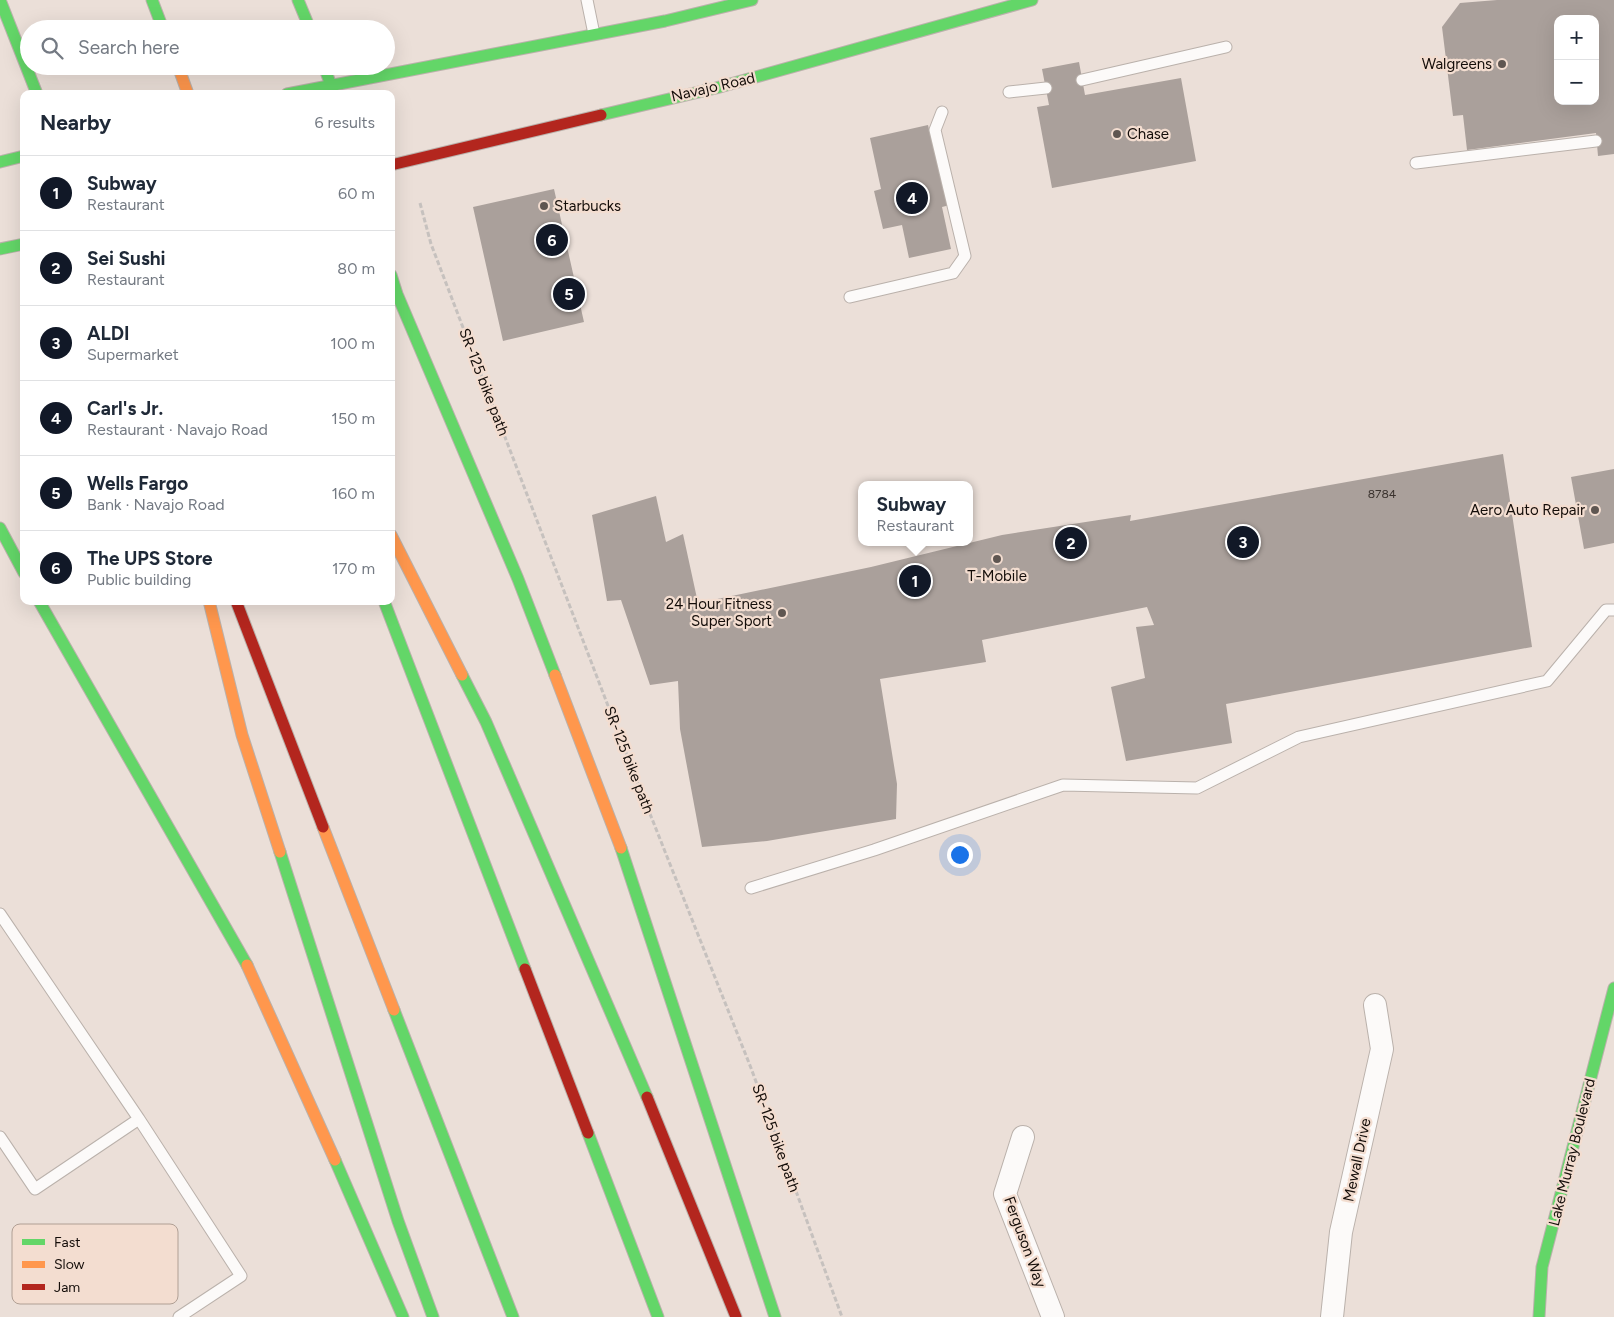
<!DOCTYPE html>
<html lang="en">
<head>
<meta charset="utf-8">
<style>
	body { margin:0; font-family:Figtree,sans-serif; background:#f2f2f3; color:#1f2937 }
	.controls { position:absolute; right:15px; top:15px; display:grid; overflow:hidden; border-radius:10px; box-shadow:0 5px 20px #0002 }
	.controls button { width:45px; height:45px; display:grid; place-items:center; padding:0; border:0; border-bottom:1px solid #e0e1e3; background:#fff; color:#1f2937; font:25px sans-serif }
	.you { position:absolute; left:959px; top:854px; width:18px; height:18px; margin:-12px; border:4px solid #fff; border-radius:50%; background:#1a73e8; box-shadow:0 0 0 8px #1a73e833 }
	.badge { display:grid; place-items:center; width:32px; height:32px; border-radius:50%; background:#111827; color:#fff; font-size:16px; font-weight:700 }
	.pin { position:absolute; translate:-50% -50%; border:2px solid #fff; box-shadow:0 1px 5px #0006 }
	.popup { position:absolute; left:858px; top:481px; width:115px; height:65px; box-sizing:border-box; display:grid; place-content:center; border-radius:10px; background:#fff; filter:drop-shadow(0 1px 4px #0005); font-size:16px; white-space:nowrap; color:#747a83 }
	.popup b { font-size:19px; color:#1f2937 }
	.popup::after { content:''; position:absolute; left:50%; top:100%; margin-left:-10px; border:10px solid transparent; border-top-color:#fff }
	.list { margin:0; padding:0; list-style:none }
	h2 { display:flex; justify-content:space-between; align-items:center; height:65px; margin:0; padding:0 20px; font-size:21px }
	h2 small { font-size:16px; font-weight:400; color:#747a83 }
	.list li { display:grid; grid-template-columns:32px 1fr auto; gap:15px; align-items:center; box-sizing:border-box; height:75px; padding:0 20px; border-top:1px solid #e0e1e3 }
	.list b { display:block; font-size:19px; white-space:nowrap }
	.list p { margin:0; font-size:16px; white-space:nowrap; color:#747a83 }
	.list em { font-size:16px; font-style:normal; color:#747a83 }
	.icon { flex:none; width:28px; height:28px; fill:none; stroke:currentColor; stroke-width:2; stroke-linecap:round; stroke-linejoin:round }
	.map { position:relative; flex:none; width:1614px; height:1317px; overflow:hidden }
	.search { position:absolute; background:#fff; box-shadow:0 5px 20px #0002; left:20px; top:20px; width:375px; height:55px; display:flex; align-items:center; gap:12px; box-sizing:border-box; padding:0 18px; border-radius:28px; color:#747a83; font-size:19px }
	.panel { position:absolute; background:#fff; box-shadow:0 5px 20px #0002; left:20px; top:90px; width:375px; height:515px; border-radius:10px }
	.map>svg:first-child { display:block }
	.building { fill:#aaa09b; fill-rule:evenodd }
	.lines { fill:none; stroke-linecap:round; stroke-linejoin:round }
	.lane-casing { stroke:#bab1ab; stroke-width:13 }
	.street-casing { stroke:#bab1ab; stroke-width:24 }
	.fast-casing { stroke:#bab1ab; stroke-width:13 }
	.slow-casing { stroke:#bab1ab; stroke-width:13 }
	.jam-casing { stroke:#bab1ab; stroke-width:13 }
	.path { stroke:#c6c1be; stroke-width:3; stroke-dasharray:5 2.5; stroke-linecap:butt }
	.lane { stroke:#fcfaf9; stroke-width:11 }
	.street { stroke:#fcfaf9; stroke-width:22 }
	.fast { stroke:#63d668; stroke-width:11 }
	.slow { stroke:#ff974d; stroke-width:11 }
	.jam { stroke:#b3261e; stroke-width:11 }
	.poi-dot { fill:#5f5651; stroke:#f3ddd0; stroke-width:2 }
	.labels { text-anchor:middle; stroke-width:4.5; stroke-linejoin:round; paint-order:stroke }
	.number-label { font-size:12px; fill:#3a322e }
	.poi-label { font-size:15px; fill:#140d09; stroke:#f3ddd0; text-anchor:end }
	.street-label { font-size:15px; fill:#140d09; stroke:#f3ddd0 }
	.key { fill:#f3ddd0; stroke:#b09f94; stroke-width:1 }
	.key-label { font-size:14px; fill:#140d09 }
</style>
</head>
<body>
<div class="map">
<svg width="1614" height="1317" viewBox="0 0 1614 1317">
	<rect width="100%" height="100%" fill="#ebdfd8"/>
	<path class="building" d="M1497,0H1614V154L1598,156L1596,133L1467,150L1463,115L1453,116L1442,27L1460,3ZM1558,19H1595V101H1558Z
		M1079,62L1085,95L1181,78L1196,161L1052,188L1037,107L1049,105L1042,69Z
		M928,125L943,189H947L950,205L942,207L951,249L909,258L902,225L883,229L874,191L881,189L870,138Z
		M554,189L584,322L503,341L473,207Z
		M1503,454L1532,647L1226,704L1232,743L1126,761L1111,687L1145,678L1136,627L1154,625L1147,607L982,640L986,662L880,679L897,784L896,819L767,841L702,847L680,729L678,681L650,685L621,600L607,601L592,515L656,496L666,542L683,534L698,603L871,567L1002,535L1131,515L1130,521Z
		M1614,469V543L1584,549L1571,477Z"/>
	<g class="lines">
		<defs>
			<path id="lane" d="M587,0L594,34
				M1082,80L1226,47
				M1009,92L1046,88
				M1416,163L1596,141
				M850,297L953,273L965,256L935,130L942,112
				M751,888L874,850L1063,785L1197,788L1299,737L1547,681L1606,610H1614
				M0,914L139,1119L35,1189L0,1137
				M139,1119L241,1276L179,1317"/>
			<path id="street" d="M1023,1137L1005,1194L1053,1317
				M1332,1317L1341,1232L1382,1049L1375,1005"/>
			<path id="fast" d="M0,0L37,94
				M152,0L163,29
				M298,0L310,29
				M324,66L334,94
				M287,94L665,21L752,0
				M601,115L716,88L1032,0
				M0,162L24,156
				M0,249L24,244
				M391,275L397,294L518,579L555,675
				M0,528L24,573
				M39,601L247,965
				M384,601L525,969
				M462,675L486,722L647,1097
				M621,848L775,1317
				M280,852L398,1221L433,1317
				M394,1010L513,1317
				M588,1133L658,1317
				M335,1160L403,1317
				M1539,1317L1542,1267L1614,988"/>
			<path id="slow" d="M178,66L188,94
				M391,535L462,675
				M209,601L242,735L280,852
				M555,675L621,848
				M323,827L394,1010
				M247,965L335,1160"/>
			<path id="jam" d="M391,165L601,115
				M236,601L323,827
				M525,969L588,1133
				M647,1097L736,1317"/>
		</defs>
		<use href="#lane" class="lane-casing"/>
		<use href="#street" class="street-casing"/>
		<use href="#fast" class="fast-casing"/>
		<use href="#slow" class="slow-casing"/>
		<use href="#jam" class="jam-casing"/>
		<path class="path" d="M420,203L431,244L633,771L751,1068L842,1317"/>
		<use href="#lane" class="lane"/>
		<use href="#street" class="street"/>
		<use href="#fast" class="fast"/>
		<use href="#slow" class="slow"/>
		<use href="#jam" class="jam"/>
	</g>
	<g class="poi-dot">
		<circle cx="1502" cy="64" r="5"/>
		<circle cx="1117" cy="134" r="5"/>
		<circle cx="544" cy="206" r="5"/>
		<circle cx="1595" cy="510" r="5"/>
		<circle cx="997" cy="559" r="5"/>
		<circle cx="782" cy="613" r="5"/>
	</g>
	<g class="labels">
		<g class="number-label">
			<text x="1382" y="498">8784</text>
		</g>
		<g class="poi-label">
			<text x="1492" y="69">Walgreens</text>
			<text x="1127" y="139" text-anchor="start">Chase</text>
			<text x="554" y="211" text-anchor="start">Starbucks</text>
			<text x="1585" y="515">Aero Auto Repair</text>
			<text x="997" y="581" text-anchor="middle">T-Mobile</text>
			<text x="772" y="609">24 Hour Fitness<tspan x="772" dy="17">Super Sport</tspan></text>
		</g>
		<g class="street-label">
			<text transform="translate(713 87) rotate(-13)" y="5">Navajo Road</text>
			<text transform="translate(484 382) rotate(69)" y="5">SR-125 bike path</text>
			<text transform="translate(629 760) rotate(69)" y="5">SR-125 bike path</text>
			<text transform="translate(776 1138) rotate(70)" y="5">SR-125 bike path</text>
			<text transform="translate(1572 1152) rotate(-76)" y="5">Lake Murray Boulevard</text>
			<text transform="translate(1357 1160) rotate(-78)" y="5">Mewall Drive</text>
			<text transform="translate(1025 1242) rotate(70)" y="5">Ferguson Way</text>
		</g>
	</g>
	<rect x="12" y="1224" width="166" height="80" rx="8" class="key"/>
	<rect x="22" y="1239" width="23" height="6" fill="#63d668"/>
	<rect x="22" y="1261" width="23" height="7" fill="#ff974d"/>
	<rect x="22" y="1284" width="23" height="6" fill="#b3261e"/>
	<g class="key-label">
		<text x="54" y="1247">Fast</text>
		<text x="54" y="1269">Slow</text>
		<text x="54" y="1292">Jam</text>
	</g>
</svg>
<div class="controls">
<button>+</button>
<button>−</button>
</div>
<div class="you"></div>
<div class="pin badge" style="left:915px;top:581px">1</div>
<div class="popup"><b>Subway</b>Restaurant</div>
<div class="pin badge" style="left:1071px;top:543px">2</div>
<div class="pin badge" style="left:1243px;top:542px">3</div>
<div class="pin badge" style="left:912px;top:198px">4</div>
<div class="pin badge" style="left:569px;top:294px">5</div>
<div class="pin badge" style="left:552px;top:240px">6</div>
<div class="search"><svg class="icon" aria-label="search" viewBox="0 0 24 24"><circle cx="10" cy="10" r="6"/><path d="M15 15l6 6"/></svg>Search here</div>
<section class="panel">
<h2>Nearby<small>6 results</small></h2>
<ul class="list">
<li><span class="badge">1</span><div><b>Subway</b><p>Restaurant</p></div><em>60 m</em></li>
<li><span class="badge">2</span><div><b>Sei Sushi</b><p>Restaurant</p></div><em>80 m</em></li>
<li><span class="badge">3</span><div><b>ALDI</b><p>Supermarket</p></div><em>100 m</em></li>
<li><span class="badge">4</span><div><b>Carl's Jr.</b><p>Restaurant · Navajo Road</p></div><em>150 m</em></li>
<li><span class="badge">5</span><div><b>Wells Fargo</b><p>Bank · Navajo Road</p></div><em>160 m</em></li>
<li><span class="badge">6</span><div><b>The UPS Store</b><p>Public building</p></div><em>170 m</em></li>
</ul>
</section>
</div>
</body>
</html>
